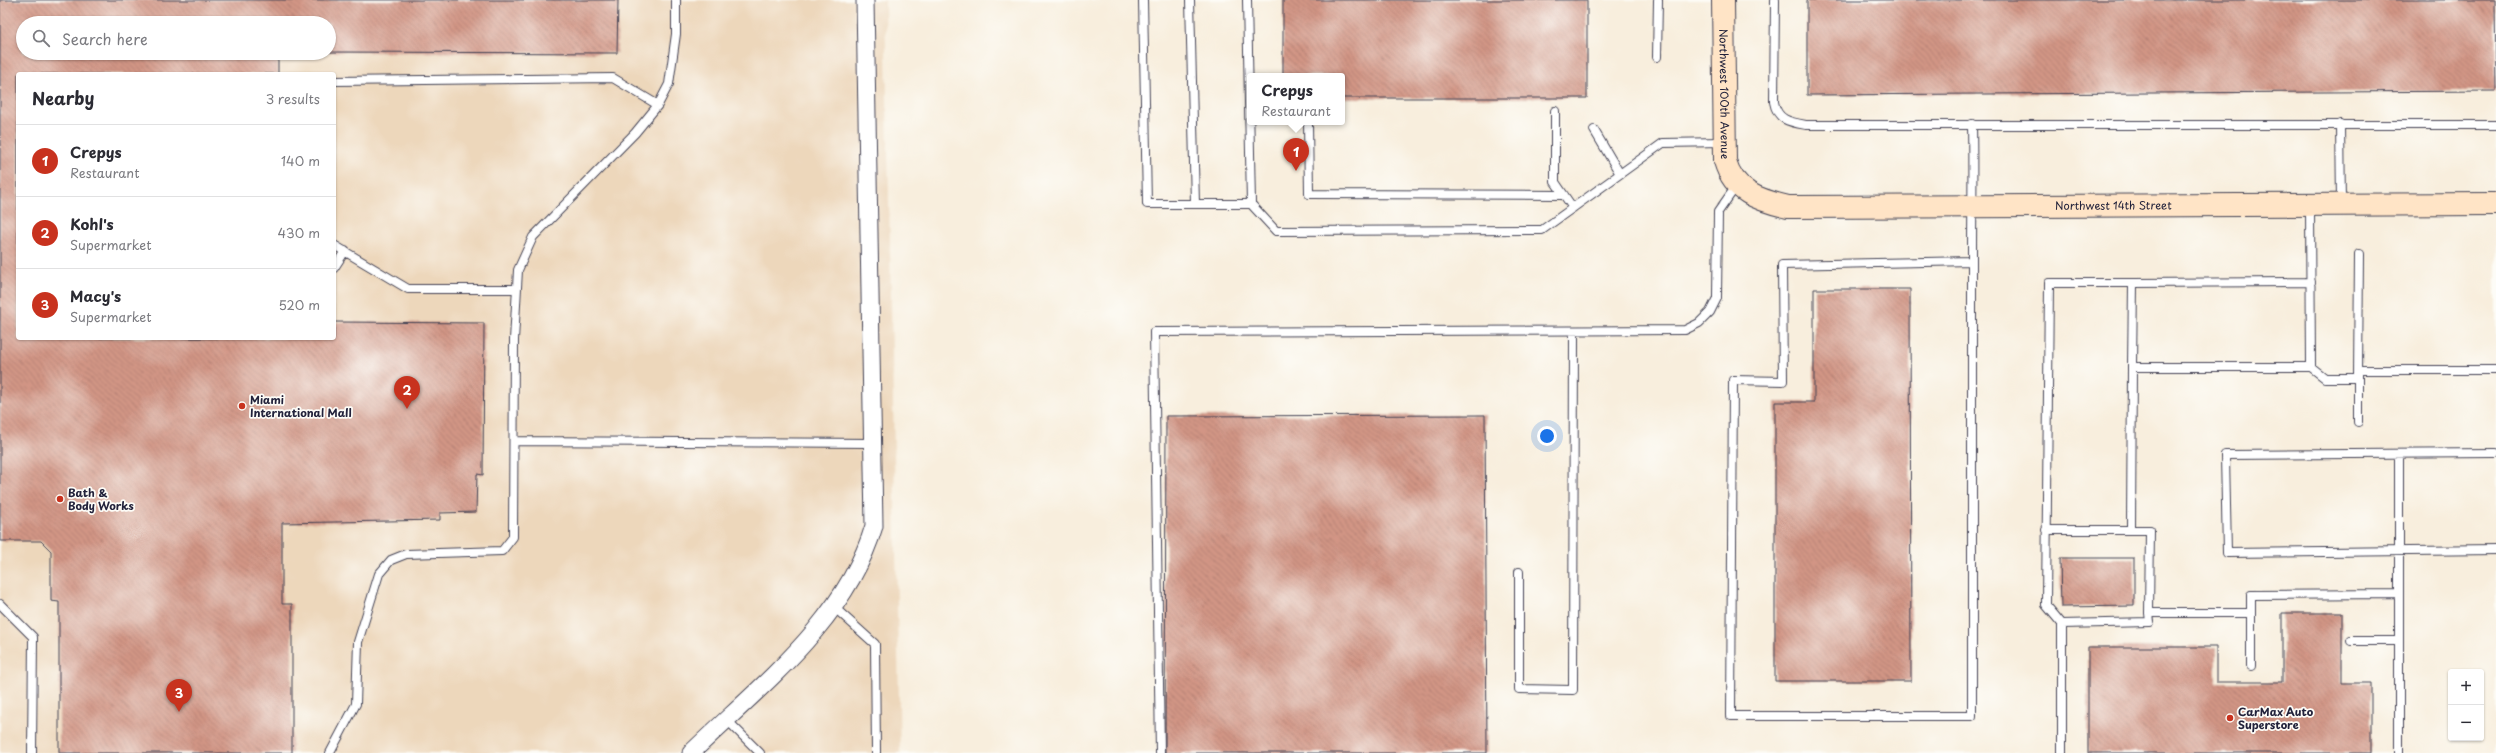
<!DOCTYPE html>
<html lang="en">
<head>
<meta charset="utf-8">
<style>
	body { margin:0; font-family:"Playpen Sans",sans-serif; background:#f2f2f3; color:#2b2b33 }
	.controls { position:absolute; right:12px; bottom:12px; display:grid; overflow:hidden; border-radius:4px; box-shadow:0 1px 3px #0004 }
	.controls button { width:36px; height:36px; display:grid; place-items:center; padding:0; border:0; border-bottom:1px solid #e1e1e2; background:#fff; color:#2b2b33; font:20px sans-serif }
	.you { position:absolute; left:1547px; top:436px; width:14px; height:14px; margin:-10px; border:3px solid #fff; border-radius:50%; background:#1a73e8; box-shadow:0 0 0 6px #1a73e833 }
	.badge { display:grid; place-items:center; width:26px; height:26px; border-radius:50%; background:#c8321e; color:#fff; font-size:13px; font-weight:700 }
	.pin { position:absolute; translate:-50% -33px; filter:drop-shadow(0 1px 2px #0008) }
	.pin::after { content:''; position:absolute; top:21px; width:14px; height:12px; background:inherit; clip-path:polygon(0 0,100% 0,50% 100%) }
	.popup { position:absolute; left:1247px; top:73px; width:98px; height:52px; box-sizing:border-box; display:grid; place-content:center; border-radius:4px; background:#fff; filter:drop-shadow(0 1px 3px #0005); font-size:13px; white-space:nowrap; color:#7c7c81 }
	.popup b { font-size:15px; color:#2b2b33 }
	.popup::after { content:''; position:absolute; left:50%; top:100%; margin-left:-8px; border:8px solid transparent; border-top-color:#fff }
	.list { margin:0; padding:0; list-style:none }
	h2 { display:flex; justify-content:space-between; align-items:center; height:52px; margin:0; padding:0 16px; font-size:17px }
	h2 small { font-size:13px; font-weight:400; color:#7c7c81 }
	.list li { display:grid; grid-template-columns:26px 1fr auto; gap:12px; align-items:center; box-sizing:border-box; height:72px; padding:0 16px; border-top:1px solid #e1e1e2 }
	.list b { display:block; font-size:15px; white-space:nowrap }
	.list p { margin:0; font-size:13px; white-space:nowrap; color:#7c7c81 }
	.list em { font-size:13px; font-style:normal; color:#7c7c81 }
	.icon { flex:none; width:22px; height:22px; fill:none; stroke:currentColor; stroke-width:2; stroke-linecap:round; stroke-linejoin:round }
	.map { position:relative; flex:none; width:2496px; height:753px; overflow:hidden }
	.search { position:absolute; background:#fff; box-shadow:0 1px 3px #0004; left:16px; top:16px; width:320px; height:44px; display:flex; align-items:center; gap:10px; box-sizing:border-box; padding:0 14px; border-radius:22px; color:#7c7c81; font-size:15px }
	.panel { position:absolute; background:#fff; box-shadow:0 1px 3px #0004; left:16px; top:72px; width:320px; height:268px; border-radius:4px }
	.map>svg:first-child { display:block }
	.built { fill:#edd7bb; fill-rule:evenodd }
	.building { fill:url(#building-back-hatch) }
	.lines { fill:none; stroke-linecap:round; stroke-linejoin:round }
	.lane-casing { stroke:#424153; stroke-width:10 }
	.street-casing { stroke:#424153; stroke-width:19 }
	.secondary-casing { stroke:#424153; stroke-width:24 }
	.lane { stroke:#fff; stroke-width:8 }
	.street { stroke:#fff; stroke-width:17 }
	.secondary { stroke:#ffe4c6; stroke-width:22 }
	.poi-dot { fill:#c8321e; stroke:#fdfcf7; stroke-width:1.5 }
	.labels { text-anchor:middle; stroke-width:3.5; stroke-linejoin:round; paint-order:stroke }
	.street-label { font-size:11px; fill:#22223b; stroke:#fdfcf7 }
	.poi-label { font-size:11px; font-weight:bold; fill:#22223b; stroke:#fdfcf7; text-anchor:start }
</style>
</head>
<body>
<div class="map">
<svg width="2496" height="753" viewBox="0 0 2496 753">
	<defs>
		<pattern id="building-back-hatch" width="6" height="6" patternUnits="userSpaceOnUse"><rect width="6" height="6" fill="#d29585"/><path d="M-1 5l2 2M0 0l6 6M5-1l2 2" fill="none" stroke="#aa796e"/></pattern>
	</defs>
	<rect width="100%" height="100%" fill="#fdfcf7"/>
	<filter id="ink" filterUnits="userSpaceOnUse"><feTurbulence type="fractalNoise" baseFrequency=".025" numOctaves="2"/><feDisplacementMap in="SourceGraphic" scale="8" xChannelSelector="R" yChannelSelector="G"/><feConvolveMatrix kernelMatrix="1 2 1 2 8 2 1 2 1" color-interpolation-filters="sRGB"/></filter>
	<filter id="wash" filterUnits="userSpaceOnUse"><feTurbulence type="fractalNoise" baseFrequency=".012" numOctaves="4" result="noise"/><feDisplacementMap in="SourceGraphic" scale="16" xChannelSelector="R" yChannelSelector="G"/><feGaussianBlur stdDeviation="0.9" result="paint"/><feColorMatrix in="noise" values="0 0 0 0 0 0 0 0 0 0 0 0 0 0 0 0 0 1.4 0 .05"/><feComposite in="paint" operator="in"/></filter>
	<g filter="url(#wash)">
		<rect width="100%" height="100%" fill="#f8eedd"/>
		<path class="built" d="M0,0H885L900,753H0ZM23,23H329V53H23ZM18,74H334V338H18Z"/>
		<g id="blocks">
			<path class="building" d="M0,0H618L617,53L329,52V23H23V53H278V74H18V338H334V322L484,323L483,475L477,474L476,512L440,513V520L282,523V604H292V753H59V602L51,601V551L41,541H0Z
				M1283,0H1587V98H1342V76H1283Z
				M1807,0H2495L2496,91L1807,95Z
				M1814,289H1910L1911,681H1775V402H1814Z
				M1485,415L1487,753H1165L1166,416Z
				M2060,558H2134V606L2061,607Z
				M2282,613H2342V683H2371V753H2088V647H2216V682H2282Z"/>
		</g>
	</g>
	<g filter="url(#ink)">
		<use href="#blocks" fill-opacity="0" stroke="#424153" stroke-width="1"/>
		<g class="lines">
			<defs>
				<path id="lane" d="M1143,0L1147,204H1251L1276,231L1542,230L1663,143L1724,142
					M1190,0L1195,204
					M1247,0L1251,204
					M1775,0L1774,102C1777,120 1789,122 1806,125H2496
					M1657,57L1658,0
					M334,81L613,78L658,105
					M1555,111V182L1573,208
					M1308,122L1309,194L1564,195
					M1972,124C1973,170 1972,216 1972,261V716H1731L1733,380L1783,381L1782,265L1972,261
					M2340,124L2341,203
					M1594,130L1620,174
					M2310,206L2311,367H2132L2133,283L2311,282
					M334,245L408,289H515
					M334,268L345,251
					M2311,367L2325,378H2358V422
					M2358,370H2496
					M2358,378L2359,254
					M514,441L872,443
					M2496,453L2225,455L2227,553L2496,550
					M2399,454V753
					M2046,530H2150L2149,613H2251V595L2399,594
					M2131,530L2132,367
					M1519,572V689L1573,690L1574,331
					M0,604L33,637L32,753
					M835,608L875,644L876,753
					M2251,613V666
					M2062,624L2150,622L2149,613
					M2351,641H2399
					M726,719L760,753
					M330,753L356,704L358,642L379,574L391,560L406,554L502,551L513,537L514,340L518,270L533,237L635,133L658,105L669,84L676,34V0
					M1160,753L1154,332L1685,330L1699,323L1710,312L1717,298L1718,212L1737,185
					M2062,753V624L2046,605L2049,283H2133"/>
				<path id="street" d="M691,753C760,686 846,621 874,526L865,0"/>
				<g id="secondary">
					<path id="s1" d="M1723,0L1725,161C1734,192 1758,200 1788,207L2496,204"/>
				</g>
			</defs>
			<use href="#lane" class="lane-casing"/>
			<use href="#street" class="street-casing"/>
			<use href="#secondary" class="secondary-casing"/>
			<use href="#lane" class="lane"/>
			<use href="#street" class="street"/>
			<use href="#secondary" class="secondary"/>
		</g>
	</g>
	<g class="poi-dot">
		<circle cx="242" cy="406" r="4"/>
		<circle cx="60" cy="499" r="4"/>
		<circle cx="2230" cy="718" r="4"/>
	</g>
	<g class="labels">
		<g class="street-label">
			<text dy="4" stroke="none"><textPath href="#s1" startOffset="94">Northwest 100th Avenue</textPath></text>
			<text dy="4" stroke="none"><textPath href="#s1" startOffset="569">Northwest 14th Street</textPath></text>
		</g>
		<g class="poi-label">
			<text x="250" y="404">Miami<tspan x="250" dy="13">International Mall</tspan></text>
			<text x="68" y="497">Bath &amp;<tspan x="68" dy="13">Body Works</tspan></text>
			<text x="2238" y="716">CarMax Auto<tspan x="2238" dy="13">Superstore</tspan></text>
		</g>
	</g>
</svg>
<div class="controls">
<button>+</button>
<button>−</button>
</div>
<div class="you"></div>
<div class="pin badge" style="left:1296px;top:171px">1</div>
<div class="popup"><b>Crepys</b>Restaurant</div>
<div class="pin badge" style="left:407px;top:409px">2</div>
<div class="pin badge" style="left:179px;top:712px">3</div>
<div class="search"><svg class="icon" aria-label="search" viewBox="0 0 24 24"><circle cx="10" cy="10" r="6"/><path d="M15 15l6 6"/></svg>Search here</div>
<section class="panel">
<h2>Nearby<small>3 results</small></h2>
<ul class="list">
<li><span class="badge">1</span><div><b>Crepys</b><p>Restaurant</p></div><em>140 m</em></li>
<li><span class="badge">2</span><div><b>Kohl's</b><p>Supermarket</p></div><em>430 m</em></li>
<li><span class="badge">3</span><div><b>Macy's</b><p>Supermarket</p></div><em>520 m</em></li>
</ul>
</section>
</div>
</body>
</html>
